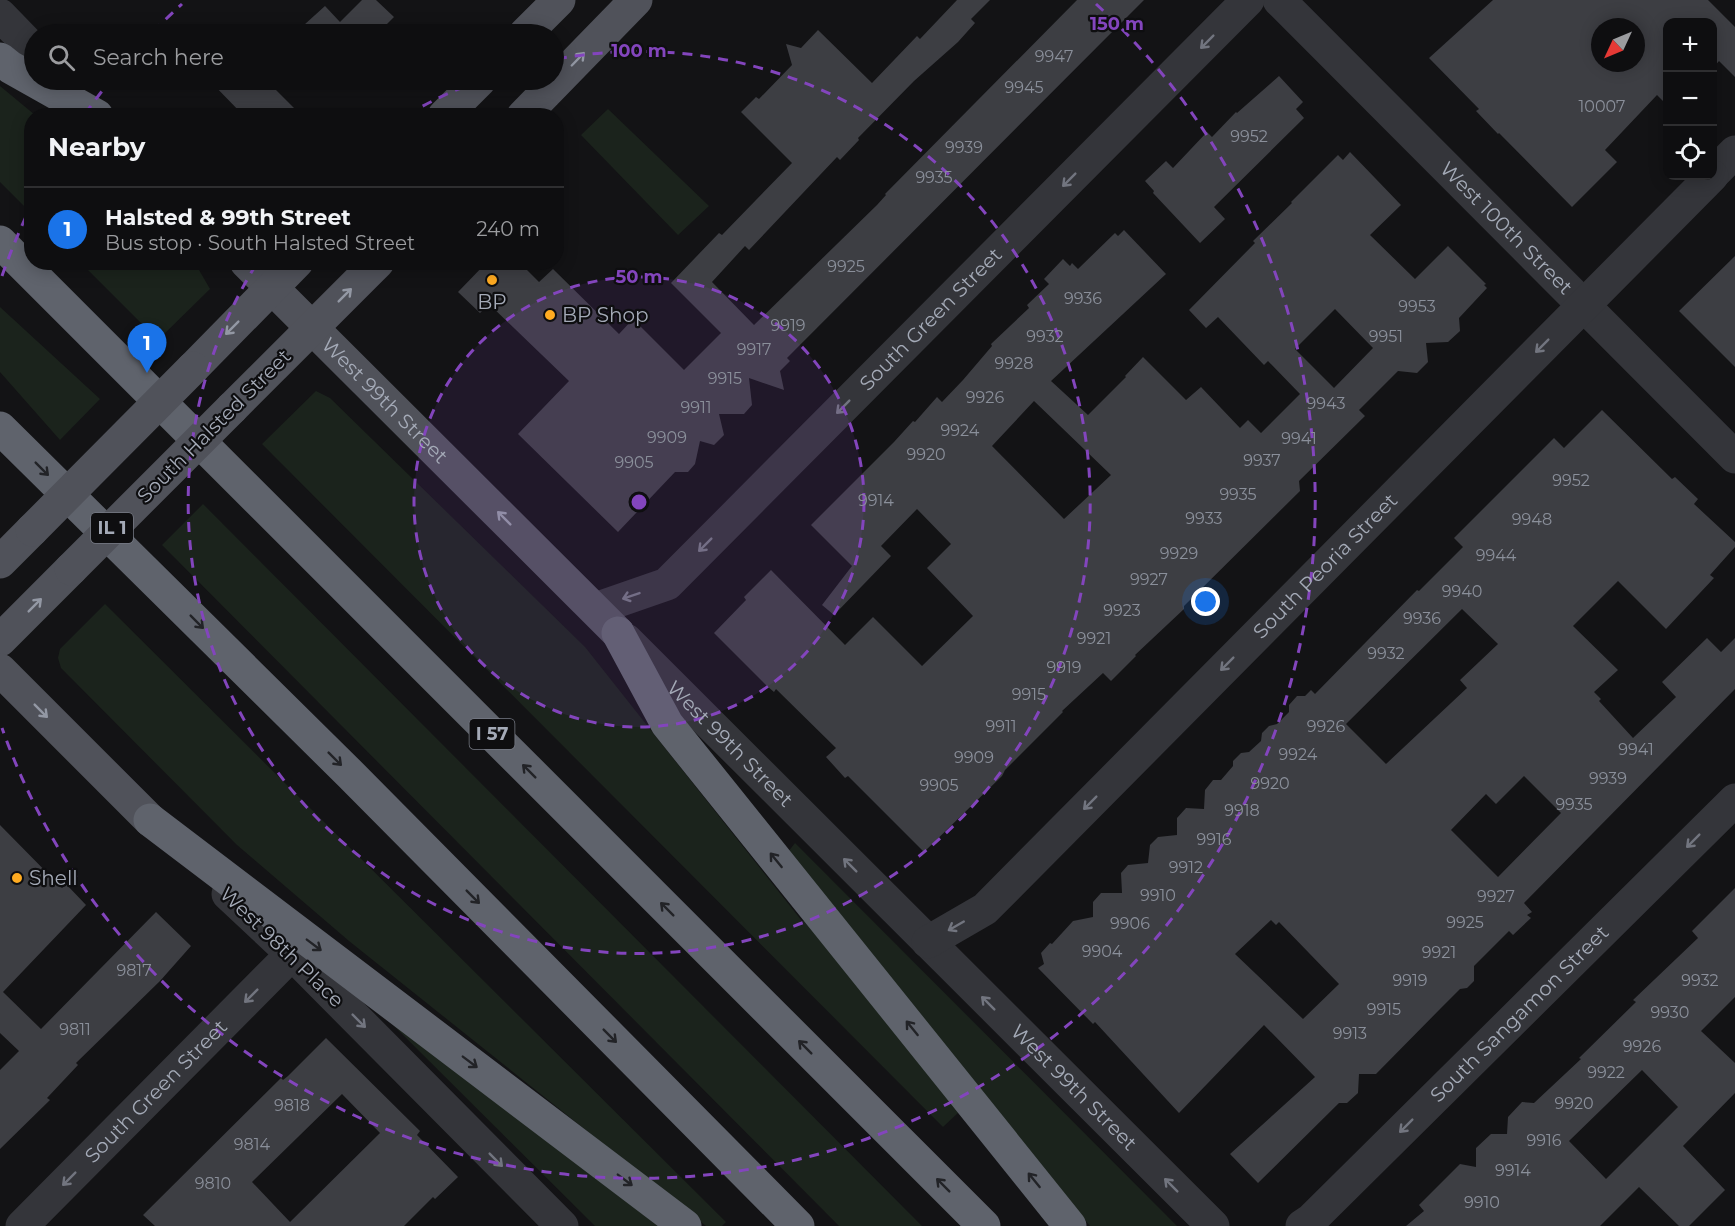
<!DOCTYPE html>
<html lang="en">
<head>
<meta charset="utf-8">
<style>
	body { margin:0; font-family:Montserrat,sans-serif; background:#171719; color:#f1f3f6 }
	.controls { position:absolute; right:18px; top:18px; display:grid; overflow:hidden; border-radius:12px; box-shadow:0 3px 15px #0003 }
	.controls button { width:54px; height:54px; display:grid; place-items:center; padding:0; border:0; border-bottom:2px solid #2e2e30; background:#0e0e10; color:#f1f3f6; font:30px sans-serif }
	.compass { position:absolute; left:1591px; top:18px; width:54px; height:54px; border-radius:50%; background:#0e0e10; box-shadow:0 3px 15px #0003; rotate:226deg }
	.you { position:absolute; left:1206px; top:602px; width:21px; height:21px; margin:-15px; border:4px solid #fff; border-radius:50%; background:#1a73e8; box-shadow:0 0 0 9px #1a73e833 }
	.badge { display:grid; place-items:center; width:39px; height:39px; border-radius:50%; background:#1a73e8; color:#fff; font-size:20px; font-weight:700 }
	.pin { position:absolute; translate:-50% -50px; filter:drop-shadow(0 2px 3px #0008) }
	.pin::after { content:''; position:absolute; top:32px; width:21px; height:18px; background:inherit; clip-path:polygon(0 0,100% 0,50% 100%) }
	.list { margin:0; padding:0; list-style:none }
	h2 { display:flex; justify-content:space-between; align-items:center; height:78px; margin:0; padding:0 24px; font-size:26px }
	h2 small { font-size:20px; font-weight:400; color:#9b9c9f }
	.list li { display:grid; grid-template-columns:39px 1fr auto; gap:18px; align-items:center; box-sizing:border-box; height:84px; padding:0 24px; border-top:2px solid #2e2e30 }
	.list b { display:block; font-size:22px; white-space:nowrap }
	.list p { margin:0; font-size:20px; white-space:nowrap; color:#9b9c9f }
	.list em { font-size:20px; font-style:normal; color:#9b9c9f }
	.icon { flex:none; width:33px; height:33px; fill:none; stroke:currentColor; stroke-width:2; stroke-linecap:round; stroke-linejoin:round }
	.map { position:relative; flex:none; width:1735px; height:1226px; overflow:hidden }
	.search { position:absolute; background:#0e0e10; box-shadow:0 3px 15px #0003; left:24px; top:24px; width:540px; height:66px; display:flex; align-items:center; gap:15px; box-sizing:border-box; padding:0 21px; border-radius:33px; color:#9b9c9f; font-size:22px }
	.panel { position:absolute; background:#0e0e10; box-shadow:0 3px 15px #0003; left:24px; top:108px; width:540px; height:162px; border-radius:24px }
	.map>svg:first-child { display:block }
	.green { fill:#1b231c }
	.building { fill:#3d3e43; fill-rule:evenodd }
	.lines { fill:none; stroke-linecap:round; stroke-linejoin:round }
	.minor { stroke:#34353a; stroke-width:33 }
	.major { stroke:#50525a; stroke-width:33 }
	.highway { stroke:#5f636c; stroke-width:33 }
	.major-bridge { stroke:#50525a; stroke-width:33 }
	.oneway { stroke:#72757f }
	.oneway2 { stroke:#9398a4 }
	.oneway3 { stroke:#222327 }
	.ring { fill:none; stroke:#8345bd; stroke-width:3; stroke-dasharray:10 8 }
	.poi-dot { fill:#ffab21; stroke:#0e0e10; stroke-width:2 }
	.labels { text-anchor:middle; stroke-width:4.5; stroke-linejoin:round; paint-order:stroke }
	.number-label { font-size:16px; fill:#8a8f9a }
	.shield { fill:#0e0e10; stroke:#777b85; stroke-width:1.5 }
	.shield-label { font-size:18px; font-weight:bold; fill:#a4aab7 }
	.street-label { font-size:20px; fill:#a4aab7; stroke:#0e0e10 }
	.poi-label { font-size:20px; fill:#a4aab7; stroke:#0e0e10; text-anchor:start }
	.centre { fill:#8345bd; stroke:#0e0e10; stroke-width:3 }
	.ring-label { font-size:18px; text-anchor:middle; font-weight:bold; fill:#8345bd; stroke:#0e0e10; stroke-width:4.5; stroke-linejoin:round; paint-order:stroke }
</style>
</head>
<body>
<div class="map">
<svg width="1735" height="1226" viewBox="0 0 1735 1226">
	<rect width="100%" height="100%" fill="#131315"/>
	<path class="green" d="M0,86L35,115L32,116L31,213L0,182Z
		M608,109L709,206L678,235L581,135Z
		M81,263H195L210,289L158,340Z
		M0,307L100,399L60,440L0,372Z
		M316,391L330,398L585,647L802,921H808L960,1111L943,1127L262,444Z
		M203,504L922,1226H839L162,545Z
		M105,604L726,1222L722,1226H706L349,941L237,845L61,668L58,658L60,649Z
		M795,843L1177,1226H1090L788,852Z
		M399,1019L658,1226H595L393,1025Z"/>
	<path class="building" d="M362,0H376L394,17L377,34H294L325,6L340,22Z
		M957,0H990L971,19L975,23L958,42L914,81L858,138L859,140L840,160L837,157L749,250L745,246L712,282L754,325L877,205L886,195L885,194L1077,0H1144L787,358L790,361L780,371L784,390L749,378L752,405L744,414H719L724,435L714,445L700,441L695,464L688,472H675L618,532L518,434L569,381L489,304L480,313L458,292L487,262H519L539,282L553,269L619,334L633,319L684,370L721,333L671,283L719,233L722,235L792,163L741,112L756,97L759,99L792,65L786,44L801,48L818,30L872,83L917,36L920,39Z
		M1493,0H1708L1735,27V77L1719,61L1713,68V22H1668V106L1657,95L1605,150L1617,162L1572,207L1499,133L1498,134L1476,111L1479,109L1429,58ZM1600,27H1636V63H1600Z
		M1279,76L1303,102L1296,109L1304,118L1214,207L1225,219L1200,243L1153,193L1154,191L1145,181L1166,161L1173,168L1207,132L1212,137L1236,112L1237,113Z
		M209,80H266L302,116H244Z
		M1350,152L1401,205L1370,235L1415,279L1448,246L1486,284L1484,285L1487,288L1459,318L1460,331L1448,342L1426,343L1428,362L1417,373L1398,371L1359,410L1365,416L1299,481L1300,491L1184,606V609L1135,655L1136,656L1111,681L1103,673L1062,711L1063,712L1005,770L1002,776L924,852L848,776L845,778L826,757L836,748L776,689L774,692L767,686L714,633L746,600L744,597L771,570L845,645L873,617L922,666L973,616L927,568L951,544L917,509L881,546L891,556L834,615L822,605L852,566L811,525L894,442L913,421L915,422L937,397L942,402L963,380L992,346L991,344L1029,308L1027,305L1049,284L1044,279L1063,259L1070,266L1072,263L1078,269L1115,233L1118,236L1124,230L1166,274L1051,381L1088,415L1126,377L1125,376L1143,357L1186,400L1201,387L1240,428L1248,420L1261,433L1300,394L1268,361L1264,365L1218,317L1206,328L1189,310L1255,243L1253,241L1292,203L1291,202L1338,155L1343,160ZM1335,309L1373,348L1334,388L1295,349ZM1034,401L1111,475L1064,519L992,446Z
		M1735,256V367L1679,311Z
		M1602,410L1672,479L1675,477L1698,499L1694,504L1735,542V547L1710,575L1714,578L1666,629L1618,581L1573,626L1618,670L1594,692L1601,699L1599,701L1633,738L1676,697L1662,682L1707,638L1721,652L1735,638V689L1524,903L1532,912L1527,915L1531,918L1513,935L1509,931L1474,966V981L1467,988L1460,989L1442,1007L1376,1074H1359L1358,1093L1347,1103H1339L1258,1183L1230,1154L1315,1077L1264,1025L1179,1113L1095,1022L1093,1024L1038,968L1044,964L1041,953L1050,943L1052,944L1073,921L1093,917V902L1101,893H1122L1121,873L1128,865L1148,863L1150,845L1158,837L1177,835V818L1186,808L1204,809L1205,790L1213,780H1221L1233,766V761L1241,753L1249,752L1261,741L1262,733L1269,726L1277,724L1289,712V705L1297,696H1305L1311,690L1315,694L1417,590L1419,591L1463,547L1454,538L1554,438L1564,448ZM1462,609L1498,644L1460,680L1467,688L1386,764L1346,724ZM1524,776L1561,813L1498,877L1451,830L1486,794L1496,804ZM1271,920L1276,925L1279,922L1339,984L1303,1019L1235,954Z
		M0,825L62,888L66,884L86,905L3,992L41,1029L156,912L191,946L160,981L76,1063L78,1065L47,1098L50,1100L0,1149V1070L19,1051L0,1033Z
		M1735,888V997L1701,1031L1735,1063V1093L1683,1146L1725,1190L1689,1226H1679L1639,1187L1600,1226H1406L1424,1211L1419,1205L1460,1164L1476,1167V1148L1491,1134H1507L1508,1117L1522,1102L1534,1103L1581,1059L1579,1058L1636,1002L1633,1000L1698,938L1692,931ZM1642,1070L1678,1107L1606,1179L1569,1141Z
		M326,1038L420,1131L417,1135L458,1177L435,1199L433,1197L404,1226H155L143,1215L281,1078L283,1080L288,1076ZM342,1094L380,1133L290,1222L252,1182Z"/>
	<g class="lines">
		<g class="minor">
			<path id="s1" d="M1279,0L1735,457"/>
			<path d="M0,15L34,50"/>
			<path d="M1712,175L1735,152"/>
			<path id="s2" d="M595,609L667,584L1248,0"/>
			<path id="s3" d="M626,640L1213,1226"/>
			<path d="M228,894L292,954L562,1226"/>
			<path id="s4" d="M928,942L985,909L1712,176"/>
			<path id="s5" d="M22,1226L292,954"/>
			<path id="s6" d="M1302,1226L1311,1220L1735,800"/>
		</g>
		<g class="major">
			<path d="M525,34L559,0"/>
			<path d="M444,116L480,80"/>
			<path d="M523,116L636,0"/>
			<path id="s7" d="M246,262L618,633"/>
			<path d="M193,368L297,262"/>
			<path d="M232,408L378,262"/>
			<path d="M0,562L32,530"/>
			<path d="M0,640L71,569"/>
			<path d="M0,670L150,820"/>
		</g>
		<path class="highway" d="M0,59L10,67L97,116
			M0,242L984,1226
			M0,428L350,774L798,1226
			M618,633L667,724L1070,1226
			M150,820L685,1226"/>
		<path class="major-bridge" d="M32,530L193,368
			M71,569L232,408"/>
	</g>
	<defs><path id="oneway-shaft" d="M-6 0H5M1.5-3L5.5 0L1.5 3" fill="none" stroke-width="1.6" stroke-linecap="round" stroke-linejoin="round" transform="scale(1.5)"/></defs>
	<g class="oneway">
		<use href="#oneway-shaft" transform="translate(1207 42) rotate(135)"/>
		<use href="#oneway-shaft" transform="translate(1069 180) rotate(135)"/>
		<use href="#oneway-shaft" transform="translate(1542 346) rotate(135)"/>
		<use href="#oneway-shaft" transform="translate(843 407) rotate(135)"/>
		<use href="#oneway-shaft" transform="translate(705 545) rotate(135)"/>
		<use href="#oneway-shaft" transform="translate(631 596) rotate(161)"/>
		<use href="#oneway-shaft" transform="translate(1227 664) rotate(135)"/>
		<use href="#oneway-shaft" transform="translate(1090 803) rotate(135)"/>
		<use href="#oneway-shaft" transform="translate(1693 841) rotate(135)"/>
		<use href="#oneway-shaft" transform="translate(850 865) rotate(-135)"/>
		<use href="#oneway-shaft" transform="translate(956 926) rotate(150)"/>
		<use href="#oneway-shaft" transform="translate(251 996) rotate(135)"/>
		<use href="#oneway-shaft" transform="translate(988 1003) rotate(-135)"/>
		<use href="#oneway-shaft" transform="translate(359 1021) rotate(45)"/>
		<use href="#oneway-shaft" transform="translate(1406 1126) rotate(135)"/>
		<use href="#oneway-shaft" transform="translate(496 1160) rotate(45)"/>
		<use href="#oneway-shaft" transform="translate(69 1179) rotate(135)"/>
		<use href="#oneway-shaft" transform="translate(1171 1185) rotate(-135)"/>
	</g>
	<g class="oneway2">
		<use href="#oneway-shaft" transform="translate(578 59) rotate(-46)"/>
		<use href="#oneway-shaft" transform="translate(345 295) rotate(-45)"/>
		<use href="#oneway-shaft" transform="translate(232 328) rotate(135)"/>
		<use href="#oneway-shaft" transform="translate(504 518) rotate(-135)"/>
		<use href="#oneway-shaft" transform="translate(35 605) rotate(-45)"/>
		<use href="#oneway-shaft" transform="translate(41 711) rotate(45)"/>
	</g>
	<g class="oneway3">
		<use href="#oneway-shaft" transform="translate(42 469) rotate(45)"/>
		<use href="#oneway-shaft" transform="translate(197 622) rotate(45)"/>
		<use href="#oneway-shaft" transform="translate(335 759) rotate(45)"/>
		<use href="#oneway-shaft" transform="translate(529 771) rotate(-135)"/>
		<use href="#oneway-shaft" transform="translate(776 860) rotate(-129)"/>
		<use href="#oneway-shaft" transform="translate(473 897) rotate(45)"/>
		<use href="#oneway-shaft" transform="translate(667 909) rotate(-135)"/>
		<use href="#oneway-shaft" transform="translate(314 945) rotate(37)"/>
		<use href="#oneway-shaft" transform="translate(912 1028) rotate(-129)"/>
		<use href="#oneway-shaft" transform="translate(610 1036) rotate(45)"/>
		<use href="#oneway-shaft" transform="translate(805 1047) rotate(-135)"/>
		<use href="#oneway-shaft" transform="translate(470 1062) rotate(37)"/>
		<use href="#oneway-shaft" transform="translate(625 1180) rotate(37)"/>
		<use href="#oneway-shaft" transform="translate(1034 1180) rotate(-129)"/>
		<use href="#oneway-shaft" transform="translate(943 1185) rotate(-135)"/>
	</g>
	<circle cx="639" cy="502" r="225" fill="#8345bd" fill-opacity=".12"/>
	<g class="ring">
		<circle cx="639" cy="502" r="225"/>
		<path d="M407 115A451 451 0 0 1 481 80M557 59A451 451 0 1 1 257 263"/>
		<path d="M2 276A676 676 0 0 1 31 206M85 114A676 676 0 0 1 110 81M153 32A676 676 0 0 1 182 4M1096 4A676 676 0 1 1 2 728"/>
	</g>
	<g class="poi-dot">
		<circle cx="492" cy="280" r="6"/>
		<circle cx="550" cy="315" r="6"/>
		<circle cx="17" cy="878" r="6"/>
	</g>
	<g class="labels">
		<g class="number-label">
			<text x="1054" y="62">9947</text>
			<text x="1024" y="93">9945</text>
			<text x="1602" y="112">10007</text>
			<text x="1249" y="142">9952</text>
			<text x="964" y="153">9939</text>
			<text x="934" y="183">9935</text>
			<text x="846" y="272">9925</text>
			<text x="1083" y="304">9936</text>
			<text x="1417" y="312">9953</text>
			<text x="788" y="331">9919</text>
			<text x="1045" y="342">9932</text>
			<text x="1386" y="342">9951</text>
			<text x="754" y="355">9917</text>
			<text x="1014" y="369">9928</text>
			<text x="725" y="384">9915</text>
			<text x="985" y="403">9926</text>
			<text x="1326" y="409">9943</text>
			<text x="696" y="413">9911</text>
			<text x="960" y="436">9924</text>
			<text x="667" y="443">9909</text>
			<text x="1299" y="444">9941</text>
			<text x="926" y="460">9920</text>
			<text x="1262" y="466">9937</text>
			<text x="634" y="468">9905</text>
			<text x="1571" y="486">9952</text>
			<text x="1238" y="500">9935</text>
			<text x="876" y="506">9914</text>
			<text x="1204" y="524">9933</text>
			<text x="1532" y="525">9948</text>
			<text x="1179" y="559">9929</text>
			<text x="1496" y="561">9944</text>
			<text x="1149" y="585">9927</text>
			<text x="1462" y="597">9940</text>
			<text x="1122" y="616">9923</text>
			<text x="1422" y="624">9936</text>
			<text x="1094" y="644">9921</text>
			<text x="1386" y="659">9932</text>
			<text x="1064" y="673">9919</text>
			<text x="1029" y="700">9915</text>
			<text x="1001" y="732">9911</text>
			<text x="1326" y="732">9926</text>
			<text x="1636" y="755">9941</text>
			<text x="1298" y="760">9924</text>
			<text x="974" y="763">9909</text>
			<text x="1608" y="784">9939</text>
			<text x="1270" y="789">9920</text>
			<text x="939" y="791">9905</text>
			<text x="1574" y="810">9935</text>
			<text x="1242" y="816">9918</text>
			<text x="1214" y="845">9916</text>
			<text x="1186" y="873">9912</text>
			<text x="1158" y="901">9910</text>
			<text x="1496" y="902">9927</text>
			<text x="1465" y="928">9925</text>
			<text x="1130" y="929">9906</text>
			<text x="1102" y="957">9904</text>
			<text x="1439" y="958">9921</text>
			<text x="134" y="976">9817</text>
			<text x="1410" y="986">9919</text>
			<text x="1700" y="986">9932</text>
			<text x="1384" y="1015">9915</text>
			<text x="1670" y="1018">9930</text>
			<text x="75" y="1035">9811</text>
			<text x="1350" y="1039">9913</text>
			<text x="1642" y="1052">9926</text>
			<text x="1606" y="1078">9922</text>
			<text x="1574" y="1109">9920</text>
			<text x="292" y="1111">9818</text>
			<text x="1544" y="1146">9916</text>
			<text x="252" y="1150">9814</text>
			<text x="1513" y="1176">9914</text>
			<text x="213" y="1189">9810</text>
			<text x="1482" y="1208">9910</text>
		</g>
		<g class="shield">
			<rect x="91" y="513" width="42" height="30" rx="4.5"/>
			<rect x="469.5" y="719" width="45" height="30" rx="4.5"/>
		</g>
		<g class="shield-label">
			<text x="112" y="534">IL 1</text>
			<text x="492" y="740">I 57</text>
		</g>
		<g class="street-label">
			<text dy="7" stroke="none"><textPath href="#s1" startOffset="322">West 100th Street</textPath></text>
			<text dy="7" stroke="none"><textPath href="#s2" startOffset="450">South Green Street</textPath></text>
			<text dy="7" stroke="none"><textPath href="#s7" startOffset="196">West 99th Street</textPath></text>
			<text transform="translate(214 426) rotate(-45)" y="7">South Halsted Street</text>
			<text dy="7" stroke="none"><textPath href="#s4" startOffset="549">South Peoria Street</textPath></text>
			<text dy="7" stroke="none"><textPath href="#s3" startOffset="147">West 99th Street</textPath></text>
			<text transform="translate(282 947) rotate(44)" y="7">West 98th Place</text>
			<text dy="7" stroke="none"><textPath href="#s6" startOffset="304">South Sangamon Street</textPath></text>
			<text dy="7" stroke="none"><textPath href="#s3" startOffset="633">West 99th Street</textPath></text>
			<text dy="7" stroke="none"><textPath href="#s5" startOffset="190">South Green Street</textPath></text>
		</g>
		<g class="poi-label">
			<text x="492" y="309" text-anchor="middle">BP</text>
			<text x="562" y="322">BP Shop</text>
			<text x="29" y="885">Shell</text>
		</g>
	</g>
	<circle cx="639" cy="502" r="9" class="centre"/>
	<g class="ring-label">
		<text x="1117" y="30">150 m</text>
		<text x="639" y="57">100 m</text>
		<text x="639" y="283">50 m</text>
	</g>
</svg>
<div class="controls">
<button>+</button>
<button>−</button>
<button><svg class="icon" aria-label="locate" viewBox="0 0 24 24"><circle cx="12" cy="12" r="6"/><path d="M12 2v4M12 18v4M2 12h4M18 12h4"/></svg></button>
</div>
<svg class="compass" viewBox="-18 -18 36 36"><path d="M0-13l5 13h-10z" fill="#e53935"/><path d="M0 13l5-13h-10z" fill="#9b9c9f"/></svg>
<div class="you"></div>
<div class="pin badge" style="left:147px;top:373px">1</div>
<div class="search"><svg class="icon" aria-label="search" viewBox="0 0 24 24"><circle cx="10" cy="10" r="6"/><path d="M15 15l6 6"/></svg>Search here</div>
<section class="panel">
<h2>Nearby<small></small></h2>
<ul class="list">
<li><span class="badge">1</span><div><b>Halsted &amp; 99th Street</b><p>Bus stop · South Halsted Street</p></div><em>240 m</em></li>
</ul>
</section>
</div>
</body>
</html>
